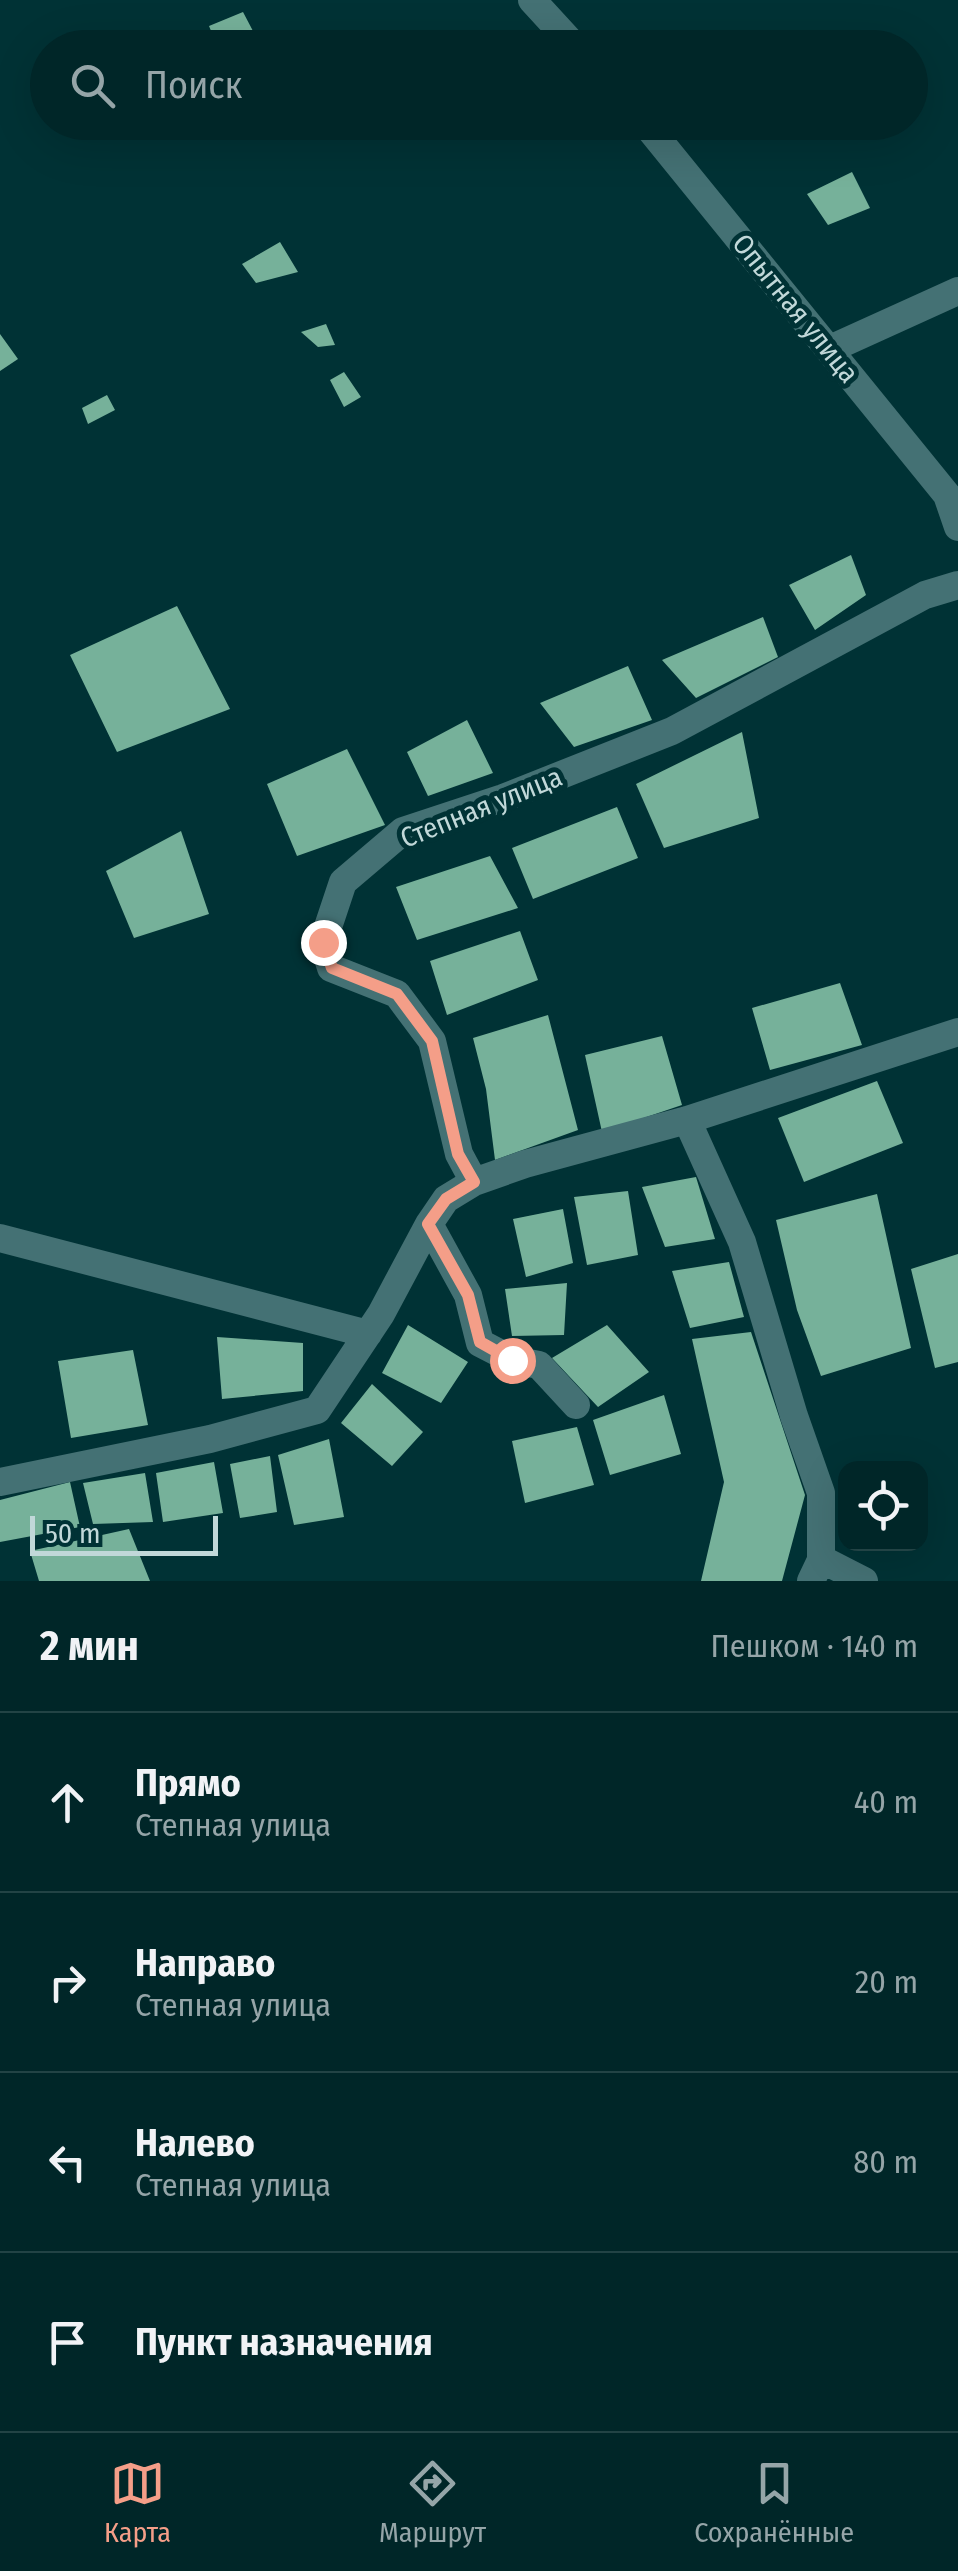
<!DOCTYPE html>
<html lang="ru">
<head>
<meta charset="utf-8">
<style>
	body { margin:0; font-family:"Fira Sans Condensed",sans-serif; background:#0e3234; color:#f1f3f6 }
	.controls { position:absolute; right:30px; bottom:30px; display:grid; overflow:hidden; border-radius:20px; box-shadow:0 10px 40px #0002 }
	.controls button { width:90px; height:90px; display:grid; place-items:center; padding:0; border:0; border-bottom:2px solid #224345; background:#002628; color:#f1f3f6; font:50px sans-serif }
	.scale { position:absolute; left:30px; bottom:25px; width:188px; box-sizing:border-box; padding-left:10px; border:5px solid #c1d8d9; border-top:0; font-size:28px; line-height:35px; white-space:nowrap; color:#c1d8d9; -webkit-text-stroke:8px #003235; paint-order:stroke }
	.stop { position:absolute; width:30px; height:30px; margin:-22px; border:8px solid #f49e88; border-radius:50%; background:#fff }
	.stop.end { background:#f49e88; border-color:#fff; box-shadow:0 2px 10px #0008 }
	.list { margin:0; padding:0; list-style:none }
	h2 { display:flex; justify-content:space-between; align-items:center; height:130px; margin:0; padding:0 40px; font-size:42px }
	h2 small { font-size:32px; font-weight:400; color:#95a5a8 }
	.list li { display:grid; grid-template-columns:65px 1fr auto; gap:30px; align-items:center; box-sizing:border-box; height:180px; padding:0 40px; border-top:2px solid #224345 }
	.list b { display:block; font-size:38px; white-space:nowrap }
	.list p { margin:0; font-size:32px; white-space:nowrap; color:#95a5a8 }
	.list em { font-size:32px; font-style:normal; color:#95a5a8 }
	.icon { flex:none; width:55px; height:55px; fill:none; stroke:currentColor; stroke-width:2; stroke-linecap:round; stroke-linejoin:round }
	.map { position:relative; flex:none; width:958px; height:1581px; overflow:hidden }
	.search { position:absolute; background:#002628; box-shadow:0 10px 40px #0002; left:30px; right:30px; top:30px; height:110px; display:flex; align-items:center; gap:25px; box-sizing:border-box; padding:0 35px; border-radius:55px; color:#95a5a8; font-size:38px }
	.sheet { height:850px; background:#002628 }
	nav { display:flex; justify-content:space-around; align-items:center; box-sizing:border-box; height:140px; border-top:2px solid #224345; background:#002628; font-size:28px; color:#95a5a8 }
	nav a { display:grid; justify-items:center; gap:5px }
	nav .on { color:#f49e88 }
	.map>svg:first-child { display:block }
	.building { fill:#76b19a }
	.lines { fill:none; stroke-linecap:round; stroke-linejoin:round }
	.minor { stroke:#447174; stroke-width:28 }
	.route { stroke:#f49e88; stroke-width:12 }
	.labels { text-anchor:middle; stroke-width:10; stroke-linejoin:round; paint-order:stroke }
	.street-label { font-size:28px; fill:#c1d8d9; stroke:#003235 }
</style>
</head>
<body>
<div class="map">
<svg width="958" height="1581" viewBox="0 0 958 1581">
	<rect width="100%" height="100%" fill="#003235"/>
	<path class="building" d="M243,12L262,48H218L209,26Z
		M852,172L870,208L828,225L807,194Z
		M280,242L298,272L256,283L242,264Z
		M326,324L335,345L318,347L301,332Z
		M0,334L18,359L0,371Z
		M344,372L361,397L344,407L330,380Z
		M107,395L115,410L88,424L82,408Z
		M851,555L866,595L815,630L789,585Z
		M177,606L230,709L117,752L70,655Z
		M763,617L778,657L696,698L662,660Z
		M628,666L652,720L574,747L540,703Z
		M467,720L493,773L428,796L407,752Z
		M742,732L759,818L664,848L636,784Z
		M347,749L385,825L297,856L267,784Z
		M617,807L638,858L533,899L512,848Z
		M181,831L209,914L134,938L106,871Z
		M490,856L518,908L417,940L396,887Z
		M520,931L538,980L447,1015L430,961Z
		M840,983L862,1045L770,1070L752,1008Z
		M548,1015L578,1130L495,1160L486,1089L473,1038Z
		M662,1036L682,1105L602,1132L585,1055Z
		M877,1081L903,1143L804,1182L778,1118Z
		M696,1177L715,1239L665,1247L642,1187Z
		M628,1191L638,1255L587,1265L574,1197Z
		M877,1194L911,1348L821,1376L797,1310L776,1220Z
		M563,1209L573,1263L526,1277L513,1219Z
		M958,1254V1362L935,1368L911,1269Z
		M729,1262L744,1317L690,1328L672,1271Z
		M567,1283L564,1335L512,1336L505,1289Z
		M408,1325L468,1362L441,1403L382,1373Z
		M607,1325L649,1372L598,1407L552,1358Z
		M751,1332L805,1495L782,1581H701L724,1482L692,1339Z
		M217,1337L303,1343V1391L222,1399Z
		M133,1350L148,1425L71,1438L58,1361Z
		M372,1384L423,1432L392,1466L341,1423Z
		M664,1395L681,1454L610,1475L593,1420Z
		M577,1427L594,1485L525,1503L512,1441Z
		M329,1439L344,1517L294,1525L278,1455Z
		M270,1456L277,1512L240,1518L230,1464Z
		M214,1462L223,1513L163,1522L156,1473Z
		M145,1473L153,1522L93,1524L83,1483Z
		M70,1482L80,1527L0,1542V1500Z
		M129,1529L150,1581H39L30,1551Z"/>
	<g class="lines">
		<path class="minor" d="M532,0L576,48
			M644,122L947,495L958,527
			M830,349L958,291
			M687,1120L742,1242L794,1416L821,1493V1560L811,1581
			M474,1182L459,1154L432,1041L397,994L331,968L323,942L343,882L403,831L503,798L672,731L925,595L958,585
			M429,1224L468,1295L480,1343L513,1360L539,1365L576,1405
			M0,1238L368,1334
			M0,1482L210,1439L317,1410L381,1314L429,1224L446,1199L474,1182L525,1164L687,1120L958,1032
			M821,1559L864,1581"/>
	</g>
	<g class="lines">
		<path class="route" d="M323,942L332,968L397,994L432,1041L458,1154L474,1182L446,1199L428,1224L468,1295L480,1342L512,1360"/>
	</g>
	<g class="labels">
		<g class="street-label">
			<text transform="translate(796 308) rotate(51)" y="10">Опытная улица</text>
			<text transform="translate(481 807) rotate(-22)" y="10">Степная улица</text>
		</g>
	</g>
</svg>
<div class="controls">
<button><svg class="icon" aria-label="locate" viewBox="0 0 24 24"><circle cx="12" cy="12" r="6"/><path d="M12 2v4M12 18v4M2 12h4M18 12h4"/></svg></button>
</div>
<div class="scale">50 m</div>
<div class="stop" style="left:512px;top:1360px"></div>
<div class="stop end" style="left:323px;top:942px"></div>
<div class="search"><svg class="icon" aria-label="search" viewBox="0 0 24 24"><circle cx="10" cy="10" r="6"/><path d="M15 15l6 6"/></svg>Поиск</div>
</div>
<section class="sheet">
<h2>2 мин<small>Пешком · 140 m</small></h2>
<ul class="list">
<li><svg class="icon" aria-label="ahead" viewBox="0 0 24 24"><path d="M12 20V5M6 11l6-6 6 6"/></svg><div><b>Прямо</b><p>Степная улица</p></div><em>40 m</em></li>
<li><svg class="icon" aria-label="right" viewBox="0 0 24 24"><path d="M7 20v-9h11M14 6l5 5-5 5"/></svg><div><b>Направо</b><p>Степная улица</p></div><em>20 m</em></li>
<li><svg class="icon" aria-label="left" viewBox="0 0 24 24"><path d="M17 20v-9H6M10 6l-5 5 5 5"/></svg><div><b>Налево</b><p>Степная улица</p></div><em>80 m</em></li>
<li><svg class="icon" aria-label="arrive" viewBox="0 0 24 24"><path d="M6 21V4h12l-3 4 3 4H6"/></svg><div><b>Пункт назначения</b></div></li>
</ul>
</section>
<nav>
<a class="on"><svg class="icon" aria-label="map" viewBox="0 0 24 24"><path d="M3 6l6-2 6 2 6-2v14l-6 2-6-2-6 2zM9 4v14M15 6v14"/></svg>Карта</a>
<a><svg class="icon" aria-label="directions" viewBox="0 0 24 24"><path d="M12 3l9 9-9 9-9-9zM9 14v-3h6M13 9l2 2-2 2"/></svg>Маршрут</a>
<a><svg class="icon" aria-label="saved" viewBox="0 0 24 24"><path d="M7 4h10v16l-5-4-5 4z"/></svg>Сохранённые</a>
</nav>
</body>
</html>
